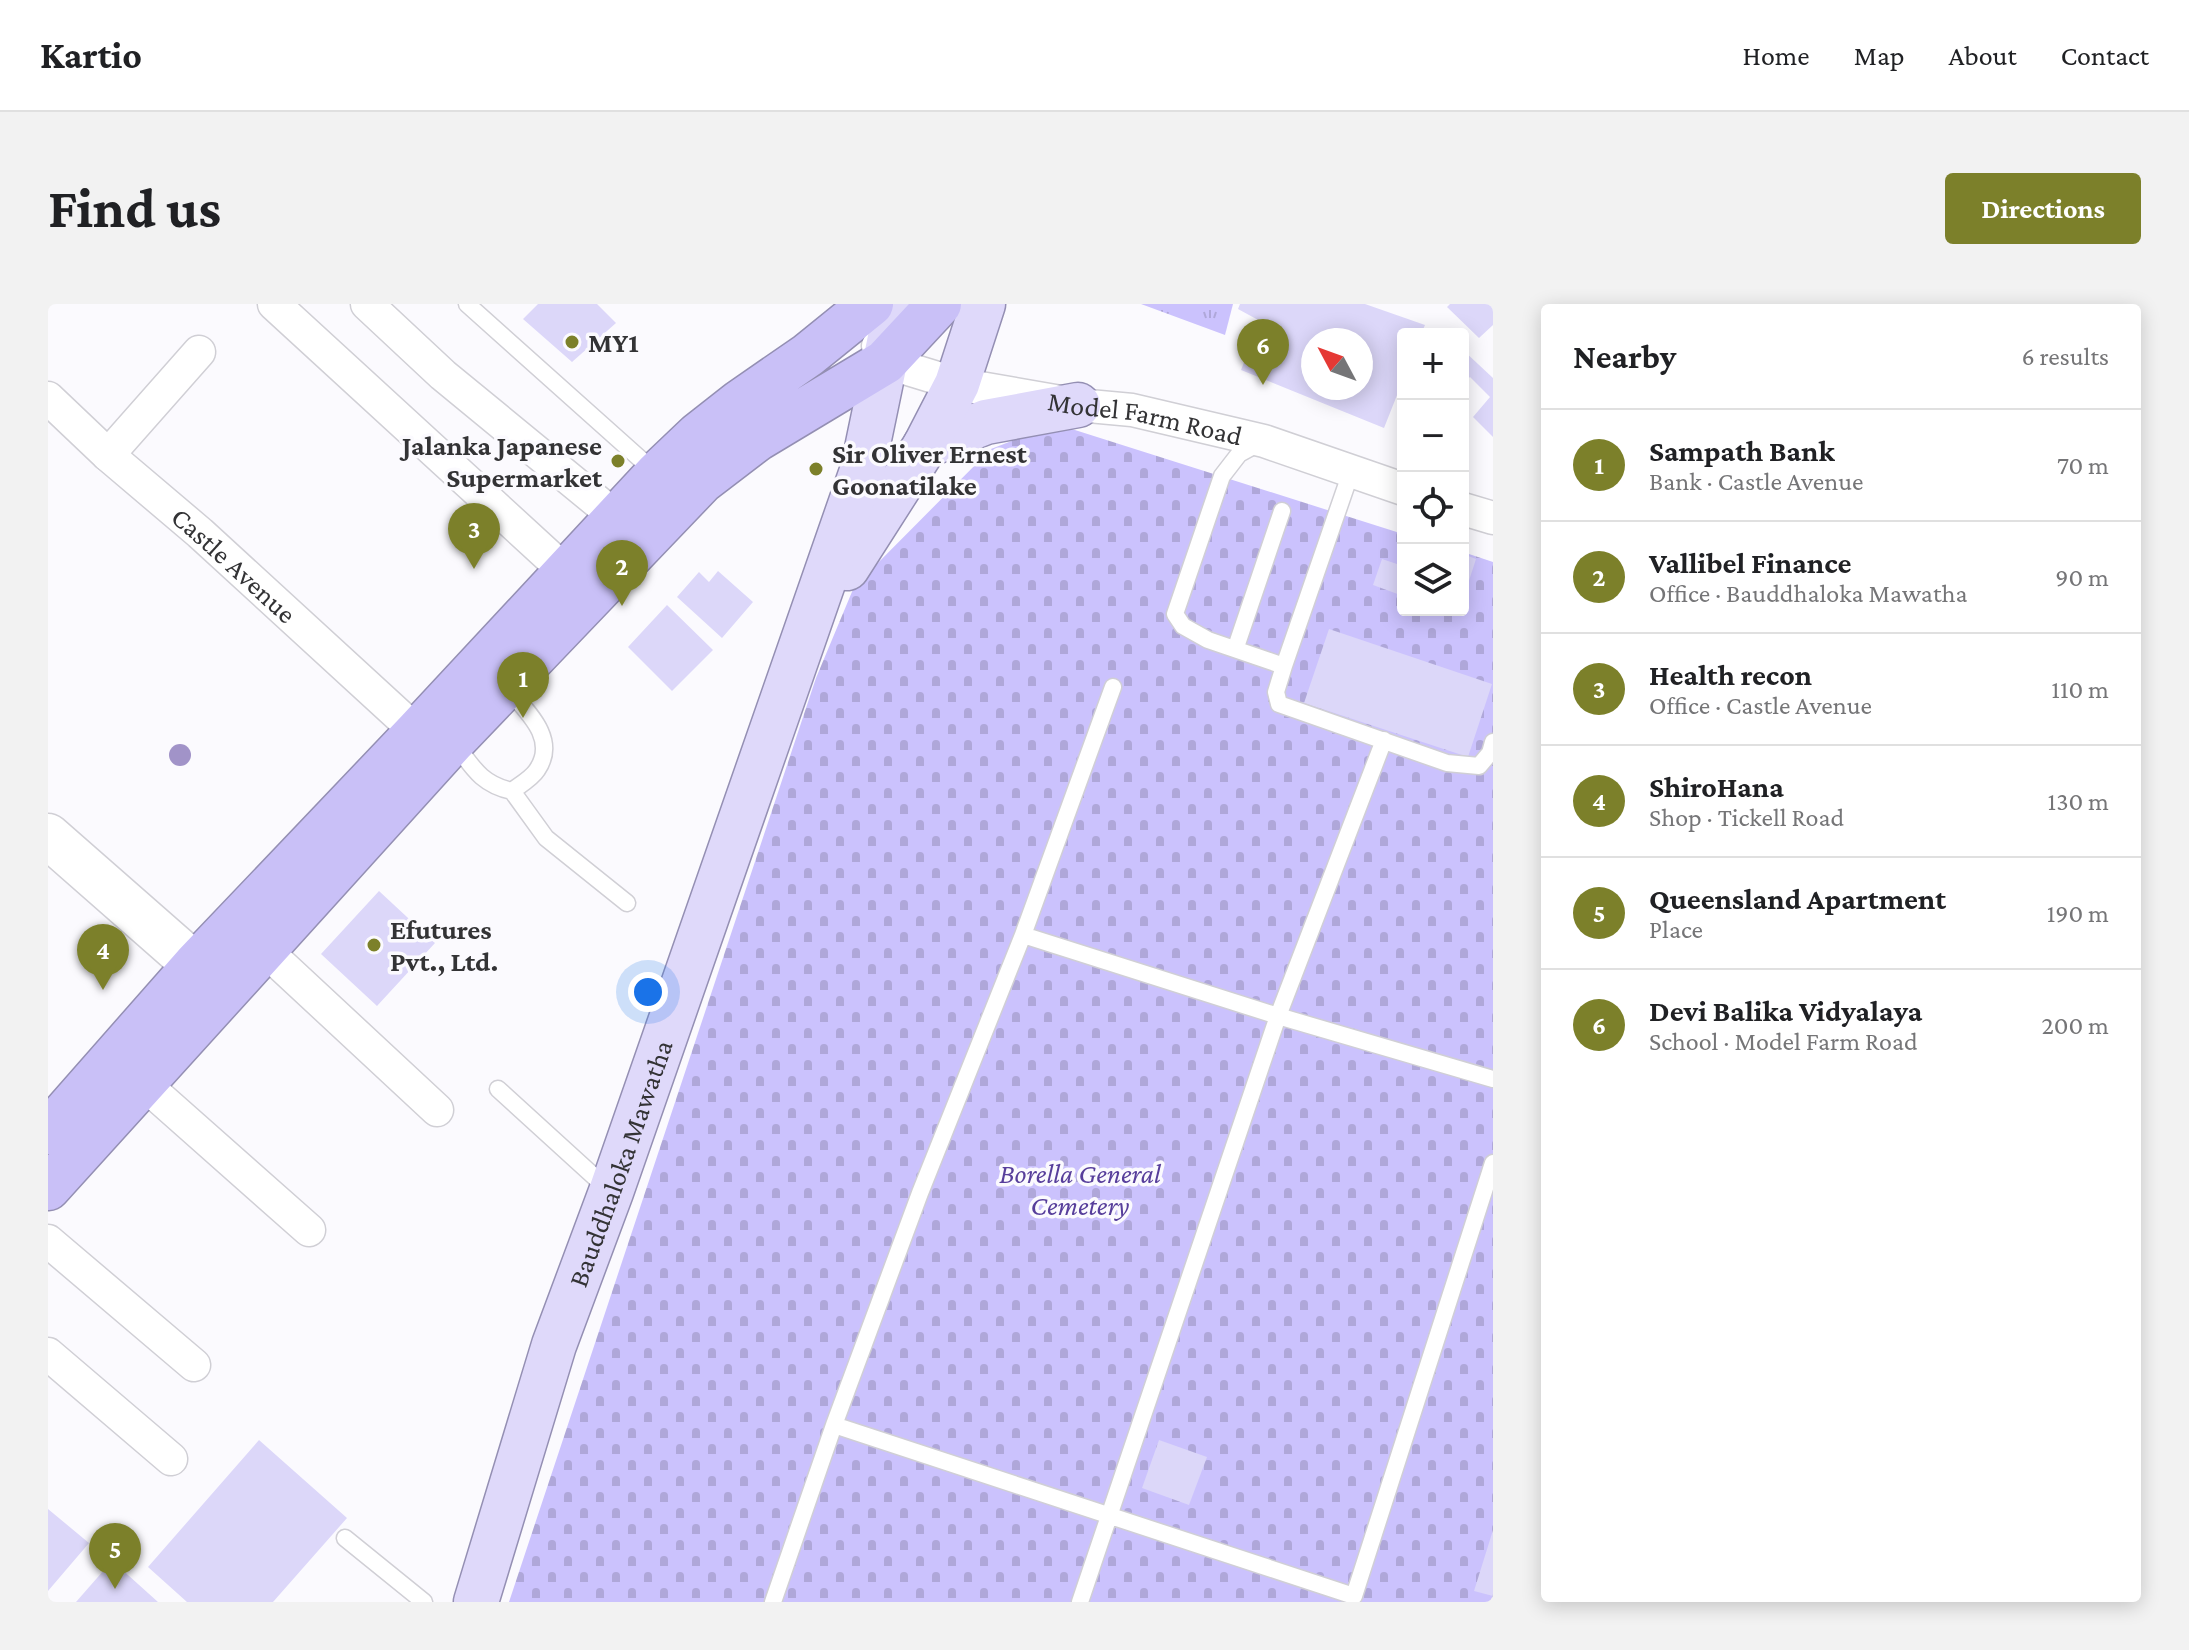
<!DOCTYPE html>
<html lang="en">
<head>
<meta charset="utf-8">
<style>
	body { margin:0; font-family:"Crimson Pro",serif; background:#f2f2f2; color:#202124 }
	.controls { position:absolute; right:24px; top:24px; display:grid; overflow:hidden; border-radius:8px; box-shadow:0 4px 20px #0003 }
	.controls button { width:72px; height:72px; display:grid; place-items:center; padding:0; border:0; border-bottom:2px solid #e0e0e0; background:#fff; color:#202124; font:40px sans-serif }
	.compass { position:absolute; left:1253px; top:24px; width:72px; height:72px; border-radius:50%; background:#fff; box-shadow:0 4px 20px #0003; rotate:311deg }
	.you { position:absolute; left:600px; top:688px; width:28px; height:28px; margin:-20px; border:6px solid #fff; border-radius:50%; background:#1a73e8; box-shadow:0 0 0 12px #1a73e833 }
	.badge { display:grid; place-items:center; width:52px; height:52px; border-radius:50%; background:#7c802a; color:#fff; font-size:26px; font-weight:700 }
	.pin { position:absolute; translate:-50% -66px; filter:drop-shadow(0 2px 4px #0008) }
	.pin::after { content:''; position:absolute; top:42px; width:28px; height:24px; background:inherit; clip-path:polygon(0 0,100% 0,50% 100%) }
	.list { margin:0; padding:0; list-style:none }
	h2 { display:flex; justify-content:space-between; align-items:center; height:104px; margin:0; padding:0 32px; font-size:34px }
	h2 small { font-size:26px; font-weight:400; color:#757577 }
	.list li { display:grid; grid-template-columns:52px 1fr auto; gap:24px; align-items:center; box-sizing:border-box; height:112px; padding:0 32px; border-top:2px solid #e0e0e0 }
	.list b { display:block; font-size:30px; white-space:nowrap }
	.list p { margin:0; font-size:26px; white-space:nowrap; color:#757577 }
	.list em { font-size:26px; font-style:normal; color:#757577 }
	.icon { flex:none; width:44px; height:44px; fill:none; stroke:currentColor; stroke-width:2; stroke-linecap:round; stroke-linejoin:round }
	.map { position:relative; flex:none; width:1445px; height:1298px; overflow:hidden; border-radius:8px }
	header { display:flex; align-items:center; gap:48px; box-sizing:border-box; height:112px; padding:0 40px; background:#fff; border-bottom:2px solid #e0e0e0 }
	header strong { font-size:38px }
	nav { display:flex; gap:44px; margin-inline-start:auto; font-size:28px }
	.intro { display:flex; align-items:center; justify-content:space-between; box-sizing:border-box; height:192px; padding:0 48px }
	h1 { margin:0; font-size:56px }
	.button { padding:20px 36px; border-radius:8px; background:#7c802a; color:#fff; font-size:28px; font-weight:700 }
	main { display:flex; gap:48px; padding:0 48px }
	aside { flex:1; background:#fff; border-radius:8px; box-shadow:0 4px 20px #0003 }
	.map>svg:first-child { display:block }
	.grass { fill:url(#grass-tufts) }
	.cemetery { fill:url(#cemetery-stones) }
	.building { fill:#dcd7f9; fill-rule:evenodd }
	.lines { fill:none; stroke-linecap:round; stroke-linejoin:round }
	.lane-casing { stroke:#d0cfd5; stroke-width:19 }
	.street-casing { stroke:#d0cfd5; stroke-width:35 }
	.secondary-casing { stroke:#d0cfd5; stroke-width:47 }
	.primary-casing { stroke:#948fb3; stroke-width:47 }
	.highway-casing { stroke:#948fb3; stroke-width:47 }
	.lane { stroke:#fff; stroke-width:16 }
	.street { stroke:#fff; stroke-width:32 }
	.secondary { stroke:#fff; stroke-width:44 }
	.primary { stroke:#dfd9fa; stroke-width:44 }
	.highway { stroke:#c9c0f7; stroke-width:44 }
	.tree { fill:#a193c8 }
	.poi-dot { fill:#7c802a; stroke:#fbfafe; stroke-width:3 }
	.labels { text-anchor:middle; stroke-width:7; stroke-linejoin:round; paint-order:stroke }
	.poi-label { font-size:28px; font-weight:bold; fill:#333335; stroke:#fbfafe; text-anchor:start }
	.street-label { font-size:28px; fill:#333335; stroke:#fbfafe }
	.park-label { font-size:28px; font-style:italic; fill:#573e9b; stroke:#fbfafe }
</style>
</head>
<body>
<header>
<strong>Kartio</strong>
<nav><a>Home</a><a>Map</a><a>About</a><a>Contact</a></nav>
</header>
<div class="intro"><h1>Find us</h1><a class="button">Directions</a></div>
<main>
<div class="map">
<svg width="1445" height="1298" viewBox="0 0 1445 1298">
	<defs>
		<pattern id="grass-tufts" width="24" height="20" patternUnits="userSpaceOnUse" patternTransform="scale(2)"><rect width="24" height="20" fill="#cbc2fd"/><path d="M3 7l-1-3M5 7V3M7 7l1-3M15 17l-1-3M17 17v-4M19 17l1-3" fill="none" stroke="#afa7d9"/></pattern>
		<pattern id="cemetery-stones" width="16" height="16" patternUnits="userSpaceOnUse" patternTransform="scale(2)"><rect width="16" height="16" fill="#cbc2fd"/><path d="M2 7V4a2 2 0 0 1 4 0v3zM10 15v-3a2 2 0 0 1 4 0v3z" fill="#afa7d9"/></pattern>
	</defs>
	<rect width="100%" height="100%" fill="#fbfafe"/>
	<path class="grass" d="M1093,0H1185L1177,31Z"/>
	<path class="cemetery" d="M1008,120L1355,230V306H1415V248L1445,258V1298H461L768,374L806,283L943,145Z"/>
	<path class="building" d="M490,0H549L568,19L524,58L475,15Z
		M1192,0H1317L1377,21L1373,30H1355V76L1336,124L1193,66L1212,17L1190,5ZM1265,36H1313V84H1265Z
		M1402,0H1445V21L1431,34L1399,3Z
		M1415,46L1445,74V133L1425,113L1442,93L1422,73L1415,79Z
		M1415,250L1428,255L1416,292H1415Z
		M1334,255L1355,262V292L1325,281Z
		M670,267L705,298L674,334L629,293L651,268L661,278Z
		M619,301L665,346L624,387L580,343Z
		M1281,325L1444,380L1420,453L1256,399Z
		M331,587L387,639L329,702L273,650Z
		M211,1136L299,1214L225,1298H139L100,1263Z
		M1111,1136L1159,1153L1141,1201L1094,1184Z
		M0,1205L41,1239L0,1287Z
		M1445,1226V1292L1426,1287Z
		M70,1262L110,1298H28L56,1266L62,1271Z"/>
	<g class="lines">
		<defs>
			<path id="lane" d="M419,0L608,169
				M1211,139L1191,150L1174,172L1127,310L1135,322L1160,336L1236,362
				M1303,168L1236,362L1228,388L1231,400L1399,459L1431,462L1442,449L1445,438
				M1188,343L1234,207
				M458,383C477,406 511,434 489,466C484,474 472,481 464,487
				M1065,383L975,631L1230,712L1445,775
				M405,437C424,462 432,480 464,487L498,534L579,599
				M975,631L872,889L786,1121L1306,1292L1445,859
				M450,785L562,887
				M297,1234L376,1298
				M725,1298L786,1121
				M1032,1298L1230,712L1336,436"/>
			<g id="street">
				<path d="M226,0L517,267"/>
				<path d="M319,0L395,71L568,213"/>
				<path id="s1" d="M830,42L837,58L909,80L1030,101L1084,106L1216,137L1355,185"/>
				<path id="s2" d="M0,94L60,151L152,229L369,428"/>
				<path d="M60,151L151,48"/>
				<path d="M1415,205L1445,214"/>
				<path d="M217,646L389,806"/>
				<path d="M95,779L261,926"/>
				<path d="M0,937L146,1061"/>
				<path d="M0,1050L123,1155"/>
			</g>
			<path id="secondary" d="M0,532L147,661"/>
			<g id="primary">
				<path d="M877,142L938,118L1030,101"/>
				<path d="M799,264L877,142L909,80L935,0"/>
				<path id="s3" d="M428,1298L506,1041L563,888L815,164L849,0"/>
			</g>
			<path id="highway" d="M0,828L147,661L369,428L609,170L650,131L692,98L760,51L823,0
				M0,884L405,437L654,177L709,135L837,58L891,0"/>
		</defs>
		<use href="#lane" class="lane-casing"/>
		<use href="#street" class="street-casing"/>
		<use href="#secondary" class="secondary-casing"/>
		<use href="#primary" class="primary-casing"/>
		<use href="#highway" class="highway-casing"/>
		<use href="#lane" class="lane"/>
		<use href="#street" class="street"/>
		<use href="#secondary" class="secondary"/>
		<use href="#primary" class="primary"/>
		<use href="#highway" class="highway"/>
	</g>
	<circle class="tree" cx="132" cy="451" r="11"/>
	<g class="poi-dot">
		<circle cx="524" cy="38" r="8"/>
		<circle cx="570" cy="157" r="8"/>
		<circle cx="768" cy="165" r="8"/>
		<circle cx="326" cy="641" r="8"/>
	</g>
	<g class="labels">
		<g class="poi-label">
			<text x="540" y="48">MY1</text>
			<text x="554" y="151" text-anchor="end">Jalanka Japanese<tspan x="554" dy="32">Supermarket</tspan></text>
			<text x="784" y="159">Sir Oliver Ernest<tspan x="784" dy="32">Goonatilake</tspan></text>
			<text x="342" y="635">Efutures<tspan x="342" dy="32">Pvt., Ltd.</tspan></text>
		</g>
		<g class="street-label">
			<text dy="10" stroke="none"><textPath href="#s1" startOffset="284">Model Farm Road</textPath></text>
			<text dy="10" stroke="none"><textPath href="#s2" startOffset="250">Castle Avenue</textPath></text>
			<text dy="10" stroke="none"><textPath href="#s3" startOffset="462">Bauddhaloka Mawatha</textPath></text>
		</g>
		<g class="park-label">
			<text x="1032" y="879">Borella General<tspan x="1032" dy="32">Cemetery</tspan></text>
		</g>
	</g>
</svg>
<div class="controls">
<button>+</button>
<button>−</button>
<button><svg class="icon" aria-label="locate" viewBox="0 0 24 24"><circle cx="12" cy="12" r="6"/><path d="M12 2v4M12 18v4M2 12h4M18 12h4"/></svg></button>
<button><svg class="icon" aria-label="layers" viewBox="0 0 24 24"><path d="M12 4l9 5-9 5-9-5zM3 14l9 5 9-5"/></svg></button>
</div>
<svg class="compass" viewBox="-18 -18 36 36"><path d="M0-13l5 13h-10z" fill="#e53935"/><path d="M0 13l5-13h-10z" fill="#757577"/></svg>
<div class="you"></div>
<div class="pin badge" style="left:475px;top:414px">1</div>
<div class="pin badge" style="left:574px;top:302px">2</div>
<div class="pin badge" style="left:426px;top:265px">3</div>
<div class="pin badge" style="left:55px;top:686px">4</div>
<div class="pin badge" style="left:67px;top:1285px">5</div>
<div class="pin badge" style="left:1215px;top:81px">6</div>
</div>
<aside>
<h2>Nearby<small>6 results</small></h2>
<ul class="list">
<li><span class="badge">1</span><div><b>Sampath Bank</b><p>Bank · Castle Avenue</p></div><em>70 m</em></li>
<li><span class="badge">2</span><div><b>Vallibel Finance</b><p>Office · Bauddhaloka Mawatha</p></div><em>90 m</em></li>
<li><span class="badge">3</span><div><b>Health recon</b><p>Office · Castle Avenue</p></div><em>110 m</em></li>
<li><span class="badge">4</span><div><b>ShiroHana</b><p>Shop · Tickell Road</p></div><em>130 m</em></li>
<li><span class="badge">5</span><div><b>Queensland Apartment</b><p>Place</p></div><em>190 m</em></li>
<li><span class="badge">6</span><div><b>Devi Balika Vidyalaya</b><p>School · Model Farm Road</p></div><em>200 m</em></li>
</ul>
</aside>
</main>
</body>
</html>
